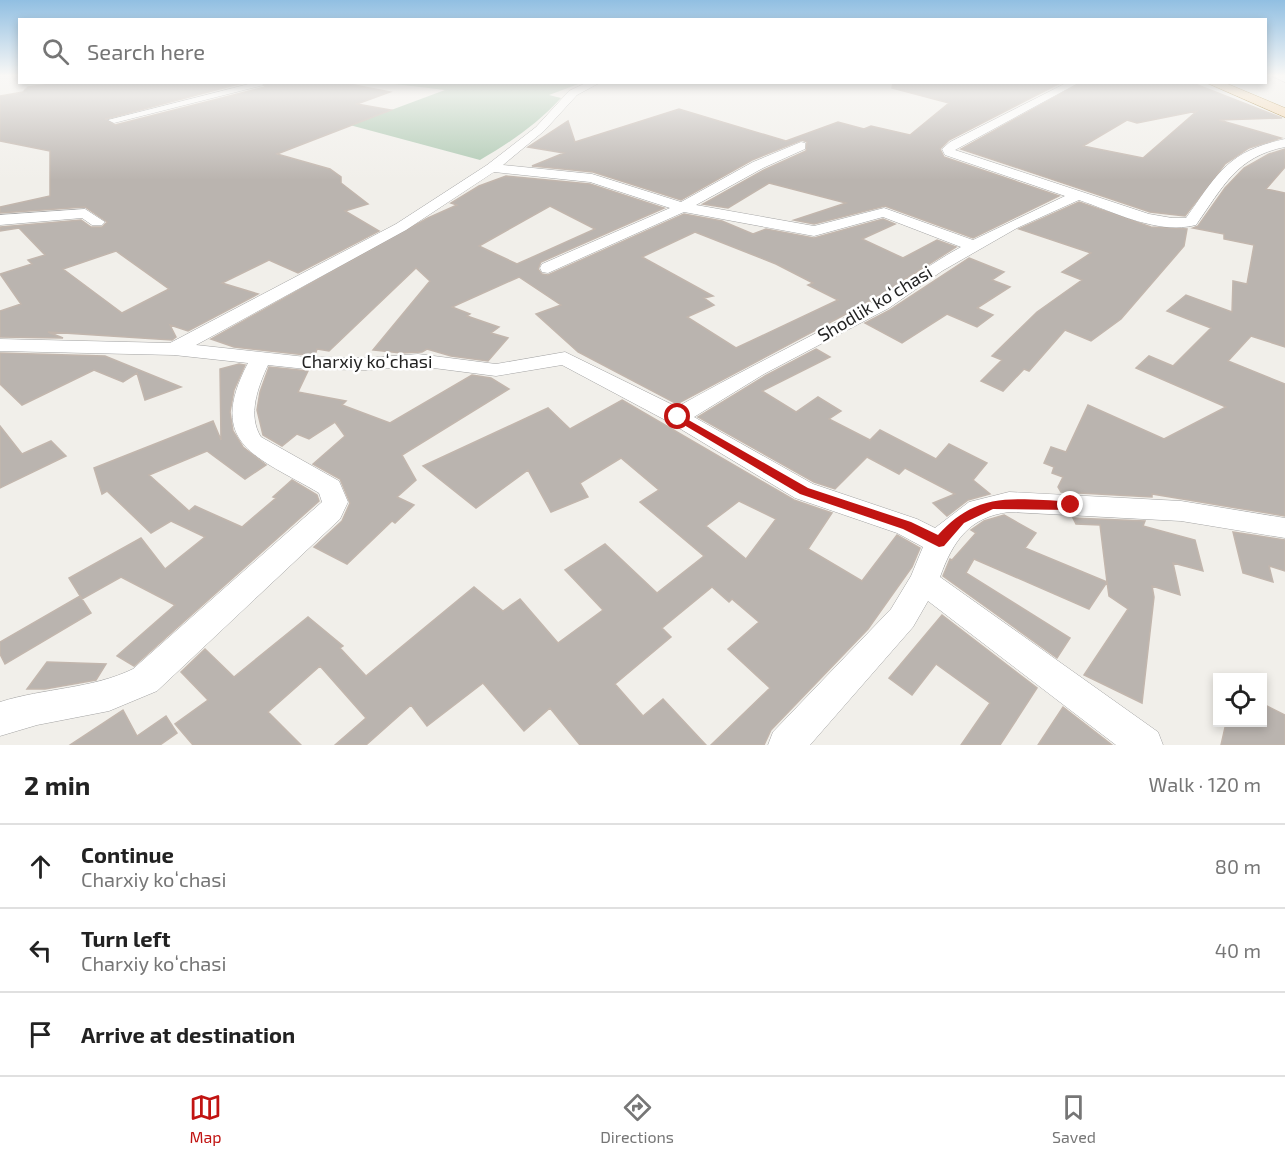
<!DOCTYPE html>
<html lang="en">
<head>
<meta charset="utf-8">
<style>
	body { margin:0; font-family:"Exo 2",sans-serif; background:#f2f2f2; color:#222 }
	.controls { position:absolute; right:18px; bottom:18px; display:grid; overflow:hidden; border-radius:0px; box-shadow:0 3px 9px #0003 }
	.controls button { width:54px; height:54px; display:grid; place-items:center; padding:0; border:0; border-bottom:2px solid #e0e0e0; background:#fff; color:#222; font:30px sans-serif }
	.stop { position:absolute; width:18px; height:18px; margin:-14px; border:4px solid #c11412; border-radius:50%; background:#fff }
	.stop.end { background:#c11412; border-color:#fff; box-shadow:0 2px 6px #0008 }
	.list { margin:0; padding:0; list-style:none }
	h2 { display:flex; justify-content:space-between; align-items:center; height:78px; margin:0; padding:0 24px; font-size:26px }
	h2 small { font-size:20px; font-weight:400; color:#767676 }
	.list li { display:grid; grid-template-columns:39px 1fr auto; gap:18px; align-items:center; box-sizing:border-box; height:84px; padding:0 24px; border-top:2px solid #e0e0e0 }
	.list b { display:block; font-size:22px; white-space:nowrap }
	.list p { margin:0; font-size:20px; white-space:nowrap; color:#767676 }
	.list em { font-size:20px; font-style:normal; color:#767676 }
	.icon { flex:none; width:33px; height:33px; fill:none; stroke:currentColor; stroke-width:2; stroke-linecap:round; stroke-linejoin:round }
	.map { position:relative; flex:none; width:1285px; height:745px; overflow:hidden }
	.search { position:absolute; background:#fff; box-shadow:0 3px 9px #0003; left:18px; right:18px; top:18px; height:66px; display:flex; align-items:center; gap:15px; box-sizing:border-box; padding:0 21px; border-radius:0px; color:#767676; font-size:22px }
	.sheet { height:330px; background:#fff }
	nav { display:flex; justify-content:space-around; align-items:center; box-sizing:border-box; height:84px; border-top:2px solid #e0e0e0; background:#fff; font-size:16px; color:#767676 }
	nav a { display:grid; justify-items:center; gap:3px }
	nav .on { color:#c11412 }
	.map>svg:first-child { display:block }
	.cemetery { fill:#adc8b1 }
	.building { fill:#bab4af; stroke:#c2b6ad; stroke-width:1.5; fill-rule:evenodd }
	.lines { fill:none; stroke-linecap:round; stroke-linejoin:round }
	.minor-casing { stroke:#a3a3a3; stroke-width:1 }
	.major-casing { stroke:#92670e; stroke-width:1 }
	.minor { fill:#fff; fill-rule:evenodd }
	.major { fill:#f4d5ab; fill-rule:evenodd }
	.route { fill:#c11412 }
	.labels { text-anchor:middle; stroke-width:5; stroke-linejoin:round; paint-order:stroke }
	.street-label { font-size:18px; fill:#222; stroke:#fff }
</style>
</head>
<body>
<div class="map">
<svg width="1285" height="745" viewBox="0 0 1285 745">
	<rect width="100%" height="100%" fill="#f1efea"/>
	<path class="cemetery" d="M386,83H581L549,95L561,98C537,124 511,142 480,160L346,124L359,122L445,90Z"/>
	<path class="building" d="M68,82H246L106,119L115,125L265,87L264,82H339L390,92L357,104L391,110L277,154L330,169L341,177V183L368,204L345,211L379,231L298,273L269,260L222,283L258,294L188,331L170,325L176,337L172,340L48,332L63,338L0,337V311L21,304L0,274L32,264L28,260L45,255L19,228L0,231V227L81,220L91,227H102L107,222L85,207L0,213V207L50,196V151L0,141V96L23,92L28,87ZM116,251L169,289L122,313L63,269Z
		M893,82H1062L949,140L940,149L944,157L1059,196L973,238L885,206L814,224L794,220L846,203L769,183L728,208L703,204L764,170L806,151L807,142L802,140L752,160L681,200L593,172L532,166L564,153L528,147L568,121L575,142L679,109L786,141L838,122L864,129L871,126L910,135L949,103L892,88Z
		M1082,82H1190L1282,118L1219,120L1281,138L1249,148L1225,164L1185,216L1150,212L961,149ZM1197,111L1143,158L1083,146L1127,120L1137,123Z
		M1285,149V167L1266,189L1285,193V347L1251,336L1228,361L1285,384V516L1152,494V497L1061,492L1058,487L1063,477L1052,473L1054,467L1044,463L1051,447L1066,452L1088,405L1164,439L1226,407L1136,368L1149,356L1173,366L1211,328L1167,311L1186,295L1232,312L1233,281L1247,284L1254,245L1224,239V234L1193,228L1198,226L1225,188L1244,168L1269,154Z
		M506,176L590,184L664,208L541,262L538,269L542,274L548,275L684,214L722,221L753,234L766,229L814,238L883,219L895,224L862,239L903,258L937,240L956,247L874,299L677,404L578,352L536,314L561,305L519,277L452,307L470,314L467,316L499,327L491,333L508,338L488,361L451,356L427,349L422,352L401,353L373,350L430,281L416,268L329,351L317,349L315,355H306L234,347L211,339L428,218L457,205L451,203L479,186ZM550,206L595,229L517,264L479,246ZM695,232L776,264L813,283L808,285L838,300L736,348L687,317L714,305L704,298L713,296L642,257Z
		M1079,202L1151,227L1187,229L1184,246L1121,319L1091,341L1065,330L1029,371L1024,369L1003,391L981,381L1002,360L992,356L1037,312L1082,280L1062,272L1091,253L1019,229Z
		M969,258L1004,272L992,280L1010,287L977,308L993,315L977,327L947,314L902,343L865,323L890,310Z
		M816,349L830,357L762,391L796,412L818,397L841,411L829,419L870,440L880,430L936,459L949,444L987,463L973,480L990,494L968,500L947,516L933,503L955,494L905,468L899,474L867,457L835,489L814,482L698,417L765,376Z
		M0,353L105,356L181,387L145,400L137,373L123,382L94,370L22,405L0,384Z
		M239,364L245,365L234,390L230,412L233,431L243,447L266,465L245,479L207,451L149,475L189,511L195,506L242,527L276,498L273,497L292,480L317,495L319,501L134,666L117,656L175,605L121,577L82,599L69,578L141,538L165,569L205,537L171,521L151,533L107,491L102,494L94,468L213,421L221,440L220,369Z
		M269,367L308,371L298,392L346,401L342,405L390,423L472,375L491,378L509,389L402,455L416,480L397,497L414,505L395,523L392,521L347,564L314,547L342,521L350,503L340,479L313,464L345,436L335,422L309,439L297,434L282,446L263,435L257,410L260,392Z
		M622,400L794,500L832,513L808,549L862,581L897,535L920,548L912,567L868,629L771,730L764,745H711L770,688L728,649L759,622L732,599L729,602L712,587L662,628L671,637L615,684L643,716L663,699L706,745H580L550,708L524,731L483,683L427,726L411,705L366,745H335L366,718L320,666L268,712L301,745H193L175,724L208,700L181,672L205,649L234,677L308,617L343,646L340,648L366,676L474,587L503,611L520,599L558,643L603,610L565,570L605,544L657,593L704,556L640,502L659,490L621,458L580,483L588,497L551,512L528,470L476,508L423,466L548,408L570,429ZM739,501L776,519L746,559L706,526Z
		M0,426L22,454L51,441L66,456L0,488Z
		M1004,515L1036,533L1025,548L1107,582L1100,525L1076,524L1073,518L1145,521L1143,526L1195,540L1203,571L1173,563L1180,595L1152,586L1154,597L1142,703L1084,675L1128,609L1109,596L1107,582L1089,609L974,559L966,573L1070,638L1057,658L943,576L950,559L952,560L976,533L971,530L984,521Z
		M1233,532L1285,540V571L1269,566L1273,582L1243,573Z
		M80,596L91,613L5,664L0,654V642Z
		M942,615L1037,688L1000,745H961L990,703L936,664L912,695L889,678Z
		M47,662L106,664L96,680L45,689H27Z
		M1263,704L1285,715V745H1221L1226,723H1263Z
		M1063,707L1112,745H1038Z
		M123,710L137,736L166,716L177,733L160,745H70Z"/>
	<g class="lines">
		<defs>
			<path id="minor" d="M1272,76H1285V82Z
				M257,82L264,85L114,123L108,120Z
				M588,82H601L577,95L544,131L503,165L592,174L681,202L753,162L801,142L805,143V149L763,168L696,205L814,226L884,208L973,240L1065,196L945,155L942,149L950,142L1068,82H1080L955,150L1149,214L1172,218H1186C1218,173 1228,151 1285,139V147C1236,157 1223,187 1196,225C1158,235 1114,212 1079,200L1017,228L942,271L889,308L764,374L694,417L813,484L917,519L935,528L969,502L1009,492L1181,501L1285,518V538L1181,521L1009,512C969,517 953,541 940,577L1158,732L1163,745H1116L928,601L913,627L810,745H768L773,732L891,609L911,576L923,547L897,533L795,498L669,422L562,365L496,376L418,366L367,370L306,369L268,365C258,387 247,415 261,437L339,481L348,502L340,519L157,691L109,711L37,725L0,736V702C44,688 92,689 133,669L322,502L319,493C258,457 205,445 248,363L174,355L0,351V339L170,343L396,224L487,165L536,127L569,91ZM494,172L590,182L670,208L542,264L540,268L542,272L548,273L684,212L814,236L883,217L961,247C931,263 905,284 875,301C810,338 742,370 677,407L565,352L496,364L418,354L367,358L306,357L196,345L406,230Z
				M85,209L105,222L102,225H92L82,218L0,225V215Z"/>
			<path id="major" d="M1205,82H1223L1285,108V117Z"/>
		</defs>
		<use href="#minor" class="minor-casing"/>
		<use href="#major" class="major-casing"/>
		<use href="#minor" class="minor"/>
		<use href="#major" class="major"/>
	</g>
	<linearGradient id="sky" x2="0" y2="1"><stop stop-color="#91bfe2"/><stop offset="0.42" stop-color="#f9f8f6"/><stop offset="1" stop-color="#f9f8f6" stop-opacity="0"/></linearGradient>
	<rect width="1285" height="180" fill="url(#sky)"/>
	<path class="route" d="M678,414L808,488L911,522L938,535C980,489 1013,500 1071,501L1077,505L1071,510L993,509L964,523L944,546L939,547L903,529L800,494L674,419V415Z"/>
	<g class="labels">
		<g class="street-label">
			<text transform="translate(875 304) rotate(-31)" y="6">Shodlik koʻchasi</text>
			<text x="367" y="368">Charxiy koʻchasi</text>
		</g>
	</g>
</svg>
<div class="controls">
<button><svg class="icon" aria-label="locate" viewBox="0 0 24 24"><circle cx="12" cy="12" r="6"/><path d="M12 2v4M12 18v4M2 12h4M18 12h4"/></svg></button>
</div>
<div class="stop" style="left:678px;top:417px"></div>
<div class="stop end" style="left:1071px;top:505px"></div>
<div class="search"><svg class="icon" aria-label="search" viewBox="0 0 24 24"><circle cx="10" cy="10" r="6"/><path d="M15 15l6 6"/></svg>Search here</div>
</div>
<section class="sheet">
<h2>2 min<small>Walk · 120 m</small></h2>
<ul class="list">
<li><svg class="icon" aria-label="ahead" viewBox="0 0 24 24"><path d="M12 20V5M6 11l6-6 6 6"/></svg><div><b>Continue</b><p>Charxiy koʻchasi</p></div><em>80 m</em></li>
<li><svg class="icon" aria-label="left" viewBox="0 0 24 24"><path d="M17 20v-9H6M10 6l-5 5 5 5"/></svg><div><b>Turn left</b><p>Charxiy koʻchasi</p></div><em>40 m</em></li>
<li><svg class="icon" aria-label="arrive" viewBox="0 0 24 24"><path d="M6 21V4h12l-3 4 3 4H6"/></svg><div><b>Arrive at destination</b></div></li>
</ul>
</section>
<nav>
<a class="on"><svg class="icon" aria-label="map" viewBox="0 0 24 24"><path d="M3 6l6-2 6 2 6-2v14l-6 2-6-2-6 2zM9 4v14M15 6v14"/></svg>Map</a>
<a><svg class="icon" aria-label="directions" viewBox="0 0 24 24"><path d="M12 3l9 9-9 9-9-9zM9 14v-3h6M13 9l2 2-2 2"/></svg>Directions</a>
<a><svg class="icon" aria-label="saved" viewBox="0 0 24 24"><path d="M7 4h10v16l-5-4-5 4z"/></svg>Saved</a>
</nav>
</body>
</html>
